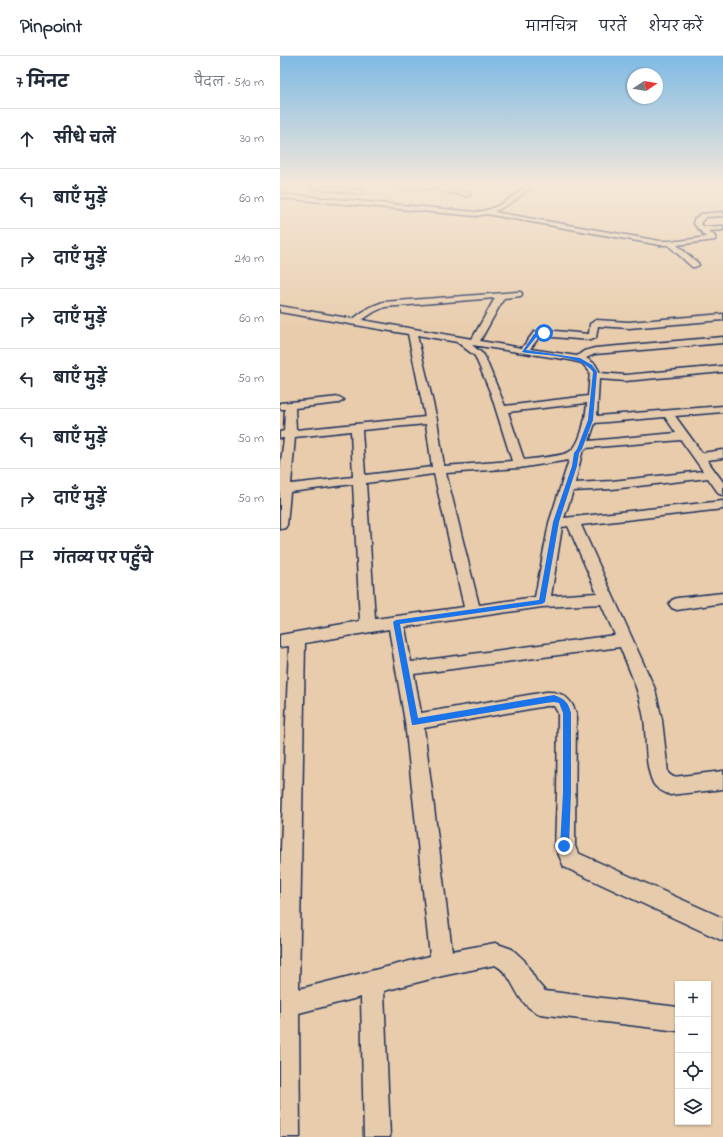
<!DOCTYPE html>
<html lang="hi">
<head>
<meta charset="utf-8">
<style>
	body { margin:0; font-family:"Indie Flower","Playpen Sans Deva",sans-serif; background:#f2f2f3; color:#1f2937 }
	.controls { position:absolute; right:12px; bottom:12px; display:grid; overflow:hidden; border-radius:0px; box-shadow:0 1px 3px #0004 }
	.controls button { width:36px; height:36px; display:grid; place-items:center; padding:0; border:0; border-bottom:1px solid #e0e1e3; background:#fff; color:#1f2937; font:20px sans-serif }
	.compass { position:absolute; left:347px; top:12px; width:36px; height:36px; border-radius:50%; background:#fff; box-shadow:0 1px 3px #0004; rotate:78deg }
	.stop { position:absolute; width:12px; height:12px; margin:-9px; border:3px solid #1a73e8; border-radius:50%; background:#fff }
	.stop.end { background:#1a73e8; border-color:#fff; box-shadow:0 1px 4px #0008 }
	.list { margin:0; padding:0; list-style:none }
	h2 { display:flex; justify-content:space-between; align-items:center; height:52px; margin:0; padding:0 16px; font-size:17px }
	h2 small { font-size:13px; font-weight:400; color:#747a83 }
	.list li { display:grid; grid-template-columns:26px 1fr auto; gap:12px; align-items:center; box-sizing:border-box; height:60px; padding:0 16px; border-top:1px solid #e0e1e3 }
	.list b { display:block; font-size:15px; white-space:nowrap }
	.list em { font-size:13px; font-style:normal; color:#747a83 }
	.icon { flex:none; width:22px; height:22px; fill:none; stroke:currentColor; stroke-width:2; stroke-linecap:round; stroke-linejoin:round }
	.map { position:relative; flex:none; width:443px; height:1081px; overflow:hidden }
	header { display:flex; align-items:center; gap:24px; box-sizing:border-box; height:56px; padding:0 20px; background:#fff; border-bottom:1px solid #e0e1e3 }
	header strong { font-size:19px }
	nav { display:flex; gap:22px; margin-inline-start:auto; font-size:14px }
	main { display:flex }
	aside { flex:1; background:#fff }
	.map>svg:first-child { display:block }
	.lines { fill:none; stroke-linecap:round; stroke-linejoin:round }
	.minor-casing { stroke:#1b2f5e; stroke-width:3 }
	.minor { fill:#e6ccad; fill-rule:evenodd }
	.route { fill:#1a73e8 }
</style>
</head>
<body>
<header>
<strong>Pinpoint</strong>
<nav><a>मानचित्र</a><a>परतें</a><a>शेयर करें</a></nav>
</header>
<main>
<aside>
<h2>7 मिनट<small>पैदल · 510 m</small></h2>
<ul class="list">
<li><svg class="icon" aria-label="ahead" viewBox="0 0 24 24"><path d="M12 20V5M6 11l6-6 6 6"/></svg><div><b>सीधे चलें</b></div><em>30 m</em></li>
<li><svg class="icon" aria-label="left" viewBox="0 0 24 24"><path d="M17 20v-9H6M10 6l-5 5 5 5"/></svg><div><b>बाएँ मुड़ें</b></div><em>60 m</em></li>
<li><svg class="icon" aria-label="right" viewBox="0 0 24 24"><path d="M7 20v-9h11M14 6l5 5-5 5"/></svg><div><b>दाएँ मुड़ें</b></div><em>210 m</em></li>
<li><svg class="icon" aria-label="right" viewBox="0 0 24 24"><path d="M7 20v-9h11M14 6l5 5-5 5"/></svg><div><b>दाएँ मुड़ें</b></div><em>60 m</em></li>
<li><svg class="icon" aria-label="left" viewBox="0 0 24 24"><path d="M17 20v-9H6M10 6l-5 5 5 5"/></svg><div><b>बाएँ मुड़ें</b></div><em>50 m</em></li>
<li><svg class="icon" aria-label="left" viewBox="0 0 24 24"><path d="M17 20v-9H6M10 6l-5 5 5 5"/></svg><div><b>बाएँ मुड़ें</b></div><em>50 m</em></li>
<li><svg class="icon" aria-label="right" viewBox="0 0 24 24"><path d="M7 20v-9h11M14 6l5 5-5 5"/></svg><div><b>दाएँ मुड़ें</b></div><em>50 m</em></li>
<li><svg class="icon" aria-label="arrive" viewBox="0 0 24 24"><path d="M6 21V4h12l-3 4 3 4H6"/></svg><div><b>गंतव्य पर पहुँचे</b></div></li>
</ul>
</aside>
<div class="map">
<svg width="443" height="1081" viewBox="0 0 443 1081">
	<rect width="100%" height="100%" fill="#e8ccab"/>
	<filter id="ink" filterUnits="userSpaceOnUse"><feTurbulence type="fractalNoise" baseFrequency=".025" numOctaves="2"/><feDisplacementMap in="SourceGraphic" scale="8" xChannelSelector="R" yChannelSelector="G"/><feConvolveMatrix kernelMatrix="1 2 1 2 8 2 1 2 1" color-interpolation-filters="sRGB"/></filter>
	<g filter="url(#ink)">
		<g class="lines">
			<defs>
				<path id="minor" d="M33,129L81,134L84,136L81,138L31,132V130Z
					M111,129H160L168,133L188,136L191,138L188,140L164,136L157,132L129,133Z
					M247,129H253L234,145L214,156L380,185H399L426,181L414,168V163L421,158L443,156V160L426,161L420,167L424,171L443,170V174L428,175L435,180V184L397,189L418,207L419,209L415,211H412L388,189H380L206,158L196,160L0,142V138L196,156C217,154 232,142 247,129Z
					M238,236H241L242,238L241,240L224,242L200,285L242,292L254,276L264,274L309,278L310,268L316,264L349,266L443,258V264L349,272L318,270L316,282L310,284L260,280L250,293L297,300L304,295L315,292L443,281V287L315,298L306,302L315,308L320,317L345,319L443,310V316L345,325L319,323L317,360L443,350V356L395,360L422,397L443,394V402L427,404L443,426V439L439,438L428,422L332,433L293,435L284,462L443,445V453L301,469L375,633L382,664L388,717L393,721L443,715V733L390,739C384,736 376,733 373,727C364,707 367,684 364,663C360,637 350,615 340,591L134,618L141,657L266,636C282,635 291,642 296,657L295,790L298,797L443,862V885L284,811L275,790L277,737L278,657L274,650H266L144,672L172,895L215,887L232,893L244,904L257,926L265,935L398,951V975L260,958C233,947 237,921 215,909L162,920L104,935L110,1081H84L81,941L19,957L20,1081H0V818L9,590L0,591V579L80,565L73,428L10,436L7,469L5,472L0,473V414L4,382H0V376L4,375L5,353H0V347L59,341L64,344L59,347L15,352L16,374L145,361L128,278L0,256V250L73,263L88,252L103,246ZM215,242L192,283L82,264L94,256L105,251ZM137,279L177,286L195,300L211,338L232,405L164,410L157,364ZM192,289L290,304L302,307L310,316L308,340L225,350L204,299ZM307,347C306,360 301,392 287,397C277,401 255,402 244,404L228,356ZM385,361L396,377L309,385L315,367ZM146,368L152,411L85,419L82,374ZM71,375L73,421L11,428L15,381ZM401,384L423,415L332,425L295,427L302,397L306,392ZM289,404L269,467L255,541L199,549L166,417L239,412ZM154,418L184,551L95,563L86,427ZM288,470L317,537L271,540L282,471ZM321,548L335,579L131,606L125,571L262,551ZM109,573L125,666L150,900L19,933L25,587Z
					M443,537V547L397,554L392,552L389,548L392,544L397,542Z"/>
			</defs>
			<use href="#minor" class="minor-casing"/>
			<use href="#minor" class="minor"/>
		</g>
	</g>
	<linearGradient id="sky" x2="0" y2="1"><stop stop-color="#7fbae5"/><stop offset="0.46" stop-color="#f5e8d9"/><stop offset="1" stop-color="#f5e8d9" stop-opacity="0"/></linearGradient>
	<rect width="443" height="280" fill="url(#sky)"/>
	<path class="route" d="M266,276V278L257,280L246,294L300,302L312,309L317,316L313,364L302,393L299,397L297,410L279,466L265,546L262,548L120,568L138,662L274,639C285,643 288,646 291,657V737L289,790L288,793L284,794L281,793L280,790L283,737V657L279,647L274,646L266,647L134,669H132L113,566L116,564L259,544L273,466L292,410L294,397L297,393L308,364L313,316C301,298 262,300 242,296L254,278Z"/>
</svg>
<div class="controls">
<button>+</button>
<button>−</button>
<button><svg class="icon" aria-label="locate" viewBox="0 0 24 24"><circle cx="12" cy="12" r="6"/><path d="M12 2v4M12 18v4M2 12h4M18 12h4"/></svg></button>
<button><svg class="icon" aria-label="layers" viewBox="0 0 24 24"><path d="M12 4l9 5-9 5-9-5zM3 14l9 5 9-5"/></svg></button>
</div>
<svg class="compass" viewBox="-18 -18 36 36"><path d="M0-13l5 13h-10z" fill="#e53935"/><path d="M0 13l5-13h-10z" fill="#747a83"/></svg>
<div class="stop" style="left:264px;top:277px"></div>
<div class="stop end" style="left:284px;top:790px"></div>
</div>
</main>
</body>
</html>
